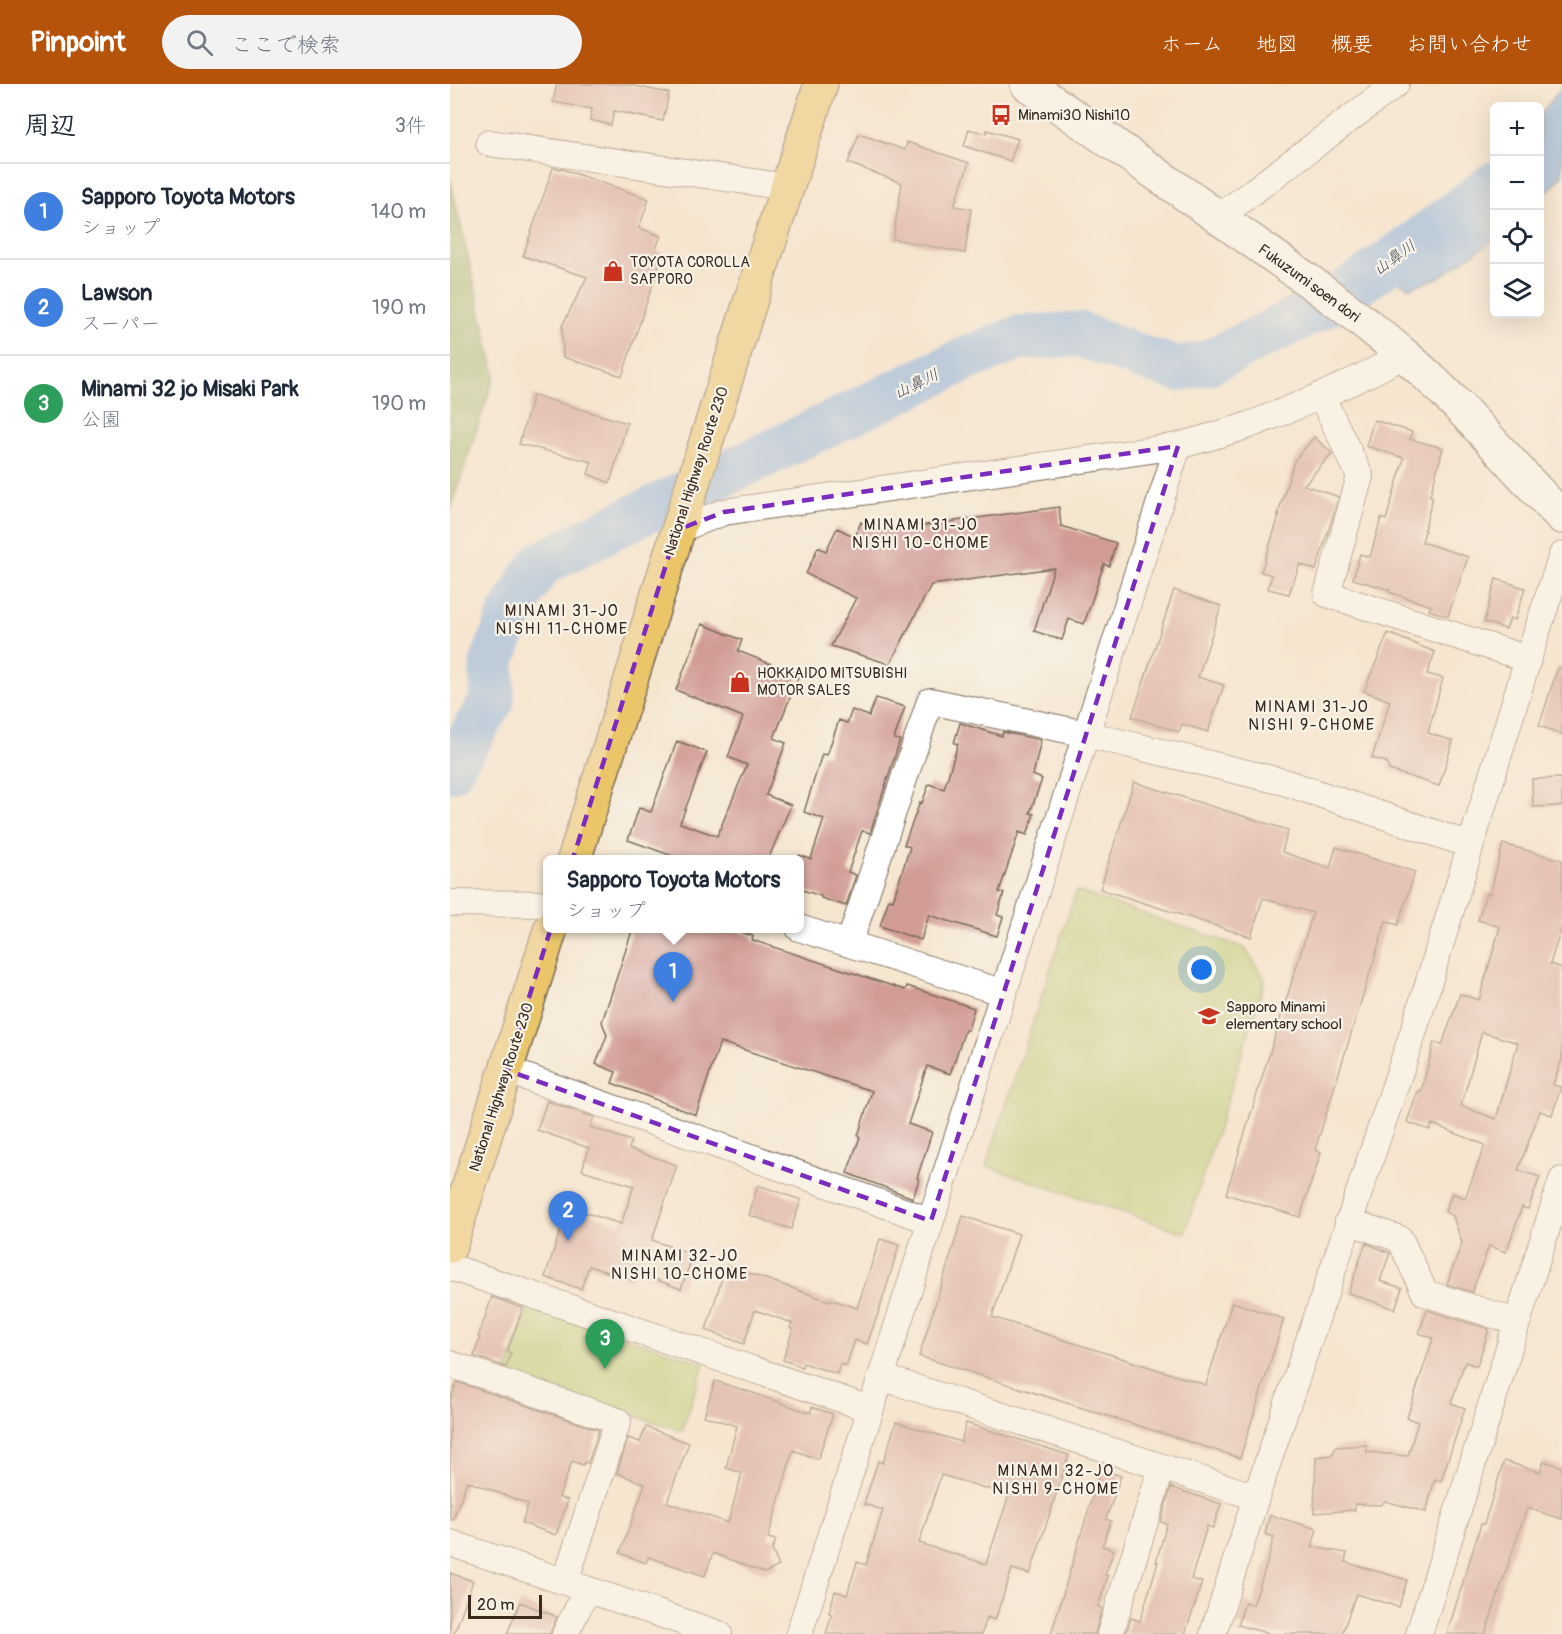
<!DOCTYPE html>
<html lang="ja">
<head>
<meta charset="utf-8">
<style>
	body { margin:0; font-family:Pangolin,"Klee One",sans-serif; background:#f2f2f3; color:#1f2937 }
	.controls { position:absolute; right:18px; top:18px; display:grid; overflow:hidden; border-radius:9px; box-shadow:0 6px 24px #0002 }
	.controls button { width:54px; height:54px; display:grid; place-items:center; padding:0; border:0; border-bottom:2px solid #e0e1e3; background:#fff; color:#1f2937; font:30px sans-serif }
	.scale { position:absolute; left:18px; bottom:15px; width:74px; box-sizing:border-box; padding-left:6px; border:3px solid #3b2a1e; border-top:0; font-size:16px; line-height:21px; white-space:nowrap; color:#3b2a1e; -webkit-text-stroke:4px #f7f3e8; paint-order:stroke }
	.you { position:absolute; left:752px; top:886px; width:21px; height:21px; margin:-15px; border:4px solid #fff; border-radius:50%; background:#1a73e8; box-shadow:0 0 0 9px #1a73e833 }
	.badge { display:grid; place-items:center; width:39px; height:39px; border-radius:50%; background:#b45309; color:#fff; font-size:20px; font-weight:700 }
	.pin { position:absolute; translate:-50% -50px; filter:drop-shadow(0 2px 3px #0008) }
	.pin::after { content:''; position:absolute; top:32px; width:21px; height:18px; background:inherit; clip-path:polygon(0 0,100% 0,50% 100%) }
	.popup { position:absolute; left:93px; top:771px; width:261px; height:78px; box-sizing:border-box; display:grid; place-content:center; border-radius:9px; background:#fff; filter:drop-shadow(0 2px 4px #0005); font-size:20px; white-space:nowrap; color:#747a83 }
	.popup b { font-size:22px; color:#1f2937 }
	.popup::after { content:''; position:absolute; left:50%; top:100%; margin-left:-12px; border:12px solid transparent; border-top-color:#fff }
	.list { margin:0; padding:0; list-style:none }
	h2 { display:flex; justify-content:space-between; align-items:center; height:78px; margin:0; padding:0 24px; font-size:26px }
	h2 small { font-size:20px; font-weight:400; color:#747a83 }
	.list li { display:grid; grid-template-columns:39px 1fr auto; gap:18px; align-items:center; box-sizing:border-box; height:96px; padding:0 24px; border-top:2px solid #e0e1e3 }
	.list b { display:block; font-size:22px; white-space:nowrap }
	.list p { margin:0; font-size:20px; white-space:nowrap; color:#747a83 }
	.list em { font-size:20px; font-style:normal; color:#747a83 }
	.icon { flex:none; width:33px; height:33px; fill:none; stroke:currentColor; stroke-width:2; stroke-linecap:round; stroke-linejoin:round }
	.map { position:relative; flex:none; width:1112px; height:1550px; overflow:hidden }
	header { display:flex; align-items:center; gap:36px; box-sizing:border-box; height:84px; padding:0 30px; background:#b45309; color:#fff }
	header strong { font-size:28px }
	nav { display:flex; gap:33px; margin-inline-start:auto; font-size:21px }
	.search { width:420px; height:54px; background:#f2f2f3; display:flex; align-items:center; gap:15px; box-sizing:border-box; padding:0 21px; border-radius:33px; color:#747a83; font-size:22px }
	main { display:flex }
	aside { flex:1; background:#fff }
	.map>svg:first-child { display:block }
	.green { fill:#b6cd72; stroke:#787c48; stroke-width:1.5 }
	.forest { fill:#90b064; stroke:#666d41; stroke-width:1.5 }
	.water { fill:#7aade6; stroke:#5a6c82; stroke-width:1.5 }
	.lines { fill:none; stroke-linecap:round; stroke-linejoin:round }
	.river { stroke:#7aade6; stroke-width:45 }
	.building { fill:#d29c96; fill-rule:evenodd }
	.minor-casing { stroke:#7c6c5c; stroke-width:28 }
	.tertiary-casing { stroke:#7c6c5c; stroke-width:36 }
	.trunk-casing { stroke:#7c6c5c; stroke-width:36 }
	.minor { stroke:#fff; stroke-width:26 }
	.tertiary { stroke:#fff; stroke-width:33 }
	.trunk { stroke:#eac669; stroke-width:33 }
	.marked { fill:none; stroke:#7b2cbf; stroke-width:4.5; stroke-dasharray:12 8; stroke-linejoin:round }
	.labels { text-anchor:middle; stroke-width:4.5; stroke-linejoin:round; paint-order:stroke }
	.poi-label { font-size:15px; fill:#3b2a1e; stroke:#f7f3e8; text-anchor:start }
	.street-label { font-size:15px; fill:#3b2a1e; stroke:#f7f3e8 }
	.water-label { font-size:16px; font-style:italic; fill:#4e515a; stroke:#f7f3e8 }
	.neighbourhood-label { font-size:16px; letter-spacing:1.5px; fill:#3b2a1e; stroke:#f7f3e8 }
</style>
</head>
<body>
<header>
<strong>Pinpoint</strong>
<div class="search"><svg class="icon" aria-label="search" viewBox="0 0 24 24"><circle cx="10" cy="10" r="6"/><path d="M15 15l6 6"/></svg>ここで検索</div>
<nav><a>ホーム</a><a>地図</a><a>概要</a><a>お問い合わせ</a></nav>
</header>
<main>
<aside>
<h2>周辺<small>3件</small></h2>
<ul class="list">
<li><span class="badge" style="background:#3f7fe0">1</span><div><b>Sapporo Toyota Motors</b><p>ショップ</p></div><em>140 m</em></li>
<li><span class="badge" style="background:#3f7fe0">2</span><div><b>Lawson</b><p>スーパー</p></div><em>190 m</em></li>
<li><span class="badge" style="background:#2e9e5b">3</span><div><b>Minami 32 jo Misaki Park</b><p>公園</p></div><em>190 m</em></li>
</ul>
</aside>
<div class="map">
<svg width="1112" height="1550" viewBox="0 0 1112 1550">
	<rect width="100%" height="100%" fill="#f7f3e8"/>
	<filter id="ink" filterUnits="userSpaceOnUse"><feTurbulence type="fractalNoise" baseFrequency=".0167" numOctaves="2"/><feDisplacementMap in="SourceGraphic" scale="12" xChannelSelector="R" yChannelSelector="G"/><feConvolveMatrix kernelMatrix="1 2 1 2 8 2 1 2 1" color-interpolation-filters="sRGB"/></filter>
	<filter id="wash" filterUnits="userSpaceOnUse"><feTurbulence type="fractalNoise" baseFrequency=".008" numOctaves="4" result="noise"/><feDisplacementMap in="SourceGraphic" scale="24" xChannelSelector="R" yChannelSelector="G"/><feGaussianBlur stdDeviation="1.35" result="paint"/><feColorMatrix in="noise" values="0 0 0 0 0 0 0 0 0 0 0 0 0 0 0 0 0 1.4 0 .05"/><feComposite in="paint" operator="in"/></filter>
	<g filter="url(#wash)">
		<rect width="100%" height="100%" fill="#f5e6d0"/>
		<path class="green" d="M626,807L795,864L815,896L735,1149L536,1082Z
			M78,1222L254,1279L232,1347L56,1290Z"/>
		<path class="forest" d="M0,94L45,290L0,427Z"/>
		<path class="water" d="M1112,3V92L1090,116V31Z
			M1044,87V156L988,194L959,204L924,182L1037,96Z"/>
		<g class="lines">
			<path class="river" d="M0,686L42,617V579L60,532L78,499L91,480L174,438L518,274L569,254L629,250L701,277L728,285L757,279L882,218L956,166L1044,100"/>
		</g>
		<g id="blocks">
			<path class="building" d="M107,0H175L219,9L213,37L164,27L161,41L140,36L142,25L103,18Z
				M519,45L536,50L537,46L568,55L560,77L514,62Z
				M409,50L455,66L457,58L519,79L504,122L521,125L515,169L443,155L452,99L398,79Z
				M103,84L112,85L199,115L189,144L211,152L205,167L213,170L172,292L113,273L112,242L137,193L73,172Z
				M83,311L177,339L160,399L138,390L142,378L69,360Z
				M924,336L962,348L960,355L993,364L980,412L983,413L974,446L975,447L972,458L1018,473L998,532L979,526L981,522L939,508L940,506L903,495L910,470L920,473L931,434L936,436L954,374L916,362Z
				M864,353L882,369L854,401L889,413L866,486L850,480L839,510L818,505L822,491L811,488L830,429L827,433L844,377Z
				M609,423L611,442L666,459L659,482L654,480L634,540L619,535L612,556L584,547L604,484L481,501L440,580L381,562L406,514L356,490L368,463L376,467L387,444L405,453L411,438L432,447Z
				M1046,495L1075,504L1065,536L1060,534L1056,545L1034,538Z
				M724,506L771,522L748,593L774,601L758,648L732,640L729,648L682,633Z
				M252,540L292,556L288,567L349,591L324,654L336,659L316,711L341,721L318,776H234L178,756L189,724L201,728L227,657L257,668L230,739L267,752L297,681L278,673L293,633L226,606Z
				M938,549L985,568L977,590L993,594L978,649L1003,657L989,702L939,686L937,678L922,674L940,617L914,607Z
				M1108,583L1112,584V650L1089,642Z
				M426,614L455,623L444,655L450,656L420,749L412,747L398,788L406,791L396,822L371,814V812L349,805V771L361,775L374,735L354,728L372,670L377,671L389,636L397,639L402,626L419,632Z
				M510,639L552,652L553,648L591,656L583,691L592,695L580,729L584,730L577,751L569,748L549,808L554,809L547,831L553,833L547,852L479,831L471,856L430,842L439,815L443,816L460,763L454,761L470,718L472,719L479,700L494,705L508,660L504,659Z
				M1112,694V722L1083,723L1082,695Z
				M684,698L838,746L832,768L880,784L886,763L965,788L948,841L936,837L865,1066L871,1068L850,1133L776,1110L863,829L813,814L801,853L650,805Z
				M1053,760L1112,776V842L1100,880L1112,884V975L1103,1001L1111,1003L1102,1031L1090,1027L1068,1086L1090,1093L1078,1125L1072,1123L1056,1168L1039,1162L1022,1208L997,1200L1012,1159L1003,1132L995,1128L1002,1109L1015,1114L1035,1061L982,1040L980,1046L957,1038L968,1007L971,1008L984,958L992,961L1010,910L1029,916L1050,843L1028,836L1036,809L1040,810ZM1032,948L1068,959L1046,1035L1011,1022Z
				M183,844H278L303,852L302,856L455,906L457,902L524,924L518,946H515L500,990L477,982L458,1040L482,1048L467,1094L469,1095L463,1114L397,1089L410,1053L408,1052L422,1007L270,958L246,1031L162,999L166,988L146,980L157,951L152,938Z
				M97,1017L144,1033L140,1043L181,1057L179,1065L227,1081L202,1156L243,1171L231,1205L185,1188L182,1196L139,1182L131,1205L95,1193L118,1123L171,1140L184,1102L132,1086L139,1064L87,1046Z
				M308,1101L351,1116L341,1145L299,1131Z
				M513,1132L569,1150L542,1233L756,1301L782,1218L834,1235L790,1374L469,1272Z
				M430,1155L449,1161L431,1221L417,1260L405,1256L396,1282L390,1280L387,1290L353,1279L352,1283L333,1276L343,1245L340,1244L342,1239L305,1226L294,1260L256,1246L276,1181L379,1217L380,1215L407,1224Z
				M916,1159L940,1169L930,1197L952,1204L945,1225L898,1209Z
				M42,1213L73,1224L57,1268L61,1269L56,1283L24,1272L30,1254L28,1253Z
				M977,1226L1039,1245L1027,1282L1015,1278L1001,1319L1015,1324L991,1397L985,1395L976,1428L935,1417L931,1421L905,1420V1426L864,1429L866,1373L882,1371L886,1363L916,1361L917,1368L958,1372L968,1338L957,1334L983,1254L969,1249Z
				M265,1297L303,1309L360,1329L362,1323L383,1330L368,1375L343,1366L318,1454L326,1456L322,1466L329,1482L315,1489L263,1469L255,1492L198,1473L196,1479L170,1469L195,1400L167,1389L178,1354L190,1358L196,1343L239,1359L217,1418L278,1439L292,1389L276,1384L287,1342L254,1332Z
				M7,1298L149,1346L138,1379L135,1378L133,1381L122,1377L109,1413L118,1416L106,1451L72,1439L78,1420L17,1397L3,1436H0V1317Z
				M446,1338L511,1358L516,1339L619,1371L580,1490L562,1485L545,1536L537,1533L532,1550H376L382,1530L379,1529L385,1507L397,1511L407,1478L416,1481L433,1426L414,1420L428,1377L433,1379ZM491,1391L559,1411L536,1480L469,1459Z
				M1054,1377L1090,1388L1094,1377L1112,1383V1435L1077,1424L1035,1550H997L1031,1440H1034Z
				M651,1385L671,1392L656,1435L661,1437L652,1462L664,1466L655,1491L658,1492L648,1523L652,1524L645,1550H601Z
				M721,1403L771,1420L763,1444L757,1442L741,1495L752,1498L746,1517L735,1550H676L681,1534L690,1537L708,1478H706L717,1440L711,1438Z
				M820,1431L867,1445L862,1463L897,1469L895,1478L957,1496L949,1523L906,1510L892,1550H820L788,1541L795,1518L803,1521L818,1476L824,1453L815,1450Z
				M0,1489L23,1497L4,1550H0Z
				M70,1518L107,1533L100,1550H57Z"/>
		</g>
	</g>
	<g filter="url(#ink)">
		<use href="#blocks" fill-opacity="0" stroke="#7c6c5c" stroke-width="1.5"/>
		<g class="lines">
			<defs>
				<path id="minor" d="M39,59L337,103
					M769,133L946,0
					M871,311L910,392L877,510L1078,575
					M227,446L274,428L728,362C752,355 776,349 799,341C852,321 905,298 954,271
					M0,819L97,820
					M349,844L554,909
					M399,860L480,617L636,650L834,698L1020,761
					M56,986L481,1137
					M898,1137L950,1155L975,1209L1067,1238
					M0,1183L420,1325
					M0,1280L168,1337L115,1498
					M431,1293L806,1413
					M0,1459L269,1550
					M115,1550L137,1506
					M349,1550L728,362
					M660,1550L712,1383
					M763,1550L806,1413L964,946L1078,575L1112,471
					M969,1550L1112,1096"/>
				<path id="tertiary" d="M577,0C643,45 709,92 775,138C835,180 897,222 953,270C1011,319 1059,379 1112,433"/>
				<path id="trunk" d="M124,776L310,187L371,0
					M0,1162L101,844"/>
			</defs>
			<use href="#minor" class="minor-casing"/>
			<use href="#tertiary" class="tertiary-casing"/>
			<use href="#trunk" class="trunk-casing"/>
			<use href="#minor" class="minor"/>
			<use href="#tertiary" class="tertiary"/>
			<use href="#trunk" class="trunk"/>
		</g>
	</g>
	<path d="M0 0H1112V1550H0ZM728,362L481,1137L56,986L227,446L274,428Z" fill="#f5e6d0" fill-opacity=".55" fill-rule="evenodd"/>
	<path class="marked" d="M728,362L481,1137L56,986L227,446L274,428Z"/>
	<defs>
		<symbol id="bus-bare" viewBox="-9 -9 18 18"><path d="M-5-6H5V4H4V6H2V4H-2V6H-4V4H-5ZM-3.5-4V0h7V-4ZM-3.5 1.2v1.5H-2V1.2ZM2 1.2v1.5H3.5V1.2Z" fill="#c8321e" stroke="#f7f3e8" stroke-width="2.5" paint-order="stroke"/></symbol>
		<symbol id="shop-bare" viewBox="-9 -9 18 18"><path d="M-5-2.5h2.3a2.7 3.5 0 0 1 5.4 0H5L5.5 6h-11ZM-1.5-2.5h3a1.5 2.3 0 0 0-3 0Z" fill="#c8321e" stroke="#f7f3e8" stroke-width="2.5" paint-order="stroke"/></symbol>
		<symbol id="school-bare" viewBox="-9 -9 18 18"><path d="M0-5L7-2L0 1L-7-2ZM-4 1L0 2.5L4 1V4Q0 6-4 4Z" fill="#c8321e" stroke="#f7f3e8" stroke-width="2.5" paint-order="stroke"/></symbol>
	</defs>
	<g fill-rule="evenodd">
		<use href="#bus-bare" x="536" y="16" width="30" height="30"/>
		<use href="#shop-bare" x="148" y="172" width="30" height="30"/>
		<use href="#shop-bare" x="275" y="583" width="30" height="30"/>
		<use href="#school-bare" x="744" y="917" width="30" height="30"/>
	</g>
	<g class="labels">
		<g class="poi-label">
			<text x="568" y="36">Minami30 Nishi10</text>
			<text x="180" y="183">TOYOTA COROLLA<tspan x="180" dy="17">SAPPORO</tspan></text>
			<text x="307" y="594">HOKKAIDO MITSUBISHI<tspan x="307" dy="17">MOTOR SALES</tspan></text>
			<text x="776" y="928">Sapporo Minami<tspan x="776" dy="17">elementary school</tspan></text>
		</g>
		<g class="street-label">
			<text transform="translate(859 199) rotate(36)" y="5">Fukuzumi soen dori</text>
			<text transform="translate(246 387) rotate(-72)" y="5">National Highway Route 230</text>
			<text transform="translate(51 1003) rotate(-72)" y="5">National Highway Route 230</text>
		</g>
		<g class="water-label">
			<text transform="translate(944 173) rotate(-36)" y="6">山鼻川</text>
			<text transform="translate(466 299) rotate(-26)" y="6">山鼻川</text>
		</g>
		<g class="neighbourhood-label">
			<text x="471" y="446">MINAMI 31-JO<tspan x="471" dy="18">NISHI 10-CHOME</tspan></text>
			<text x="112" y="532">MINAMI 31-JO<tspan x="112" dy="18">NISHI 11-CHOME</tspan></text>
			<text x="862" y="628">MINAMI 31-JO<tspan x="862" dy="18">NISHI 9-CHOME</tspan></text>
			<text x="230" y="1177">MINAMI 32-JO<tspan x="230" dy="18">NISHI 10-CHOME</tspan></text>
			<text x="606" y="1392">MINAMI 32-JO<tspan x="606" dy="18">NISHI 9-CHOME</tspan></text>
		</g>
	</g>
</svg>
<div class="controls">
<button>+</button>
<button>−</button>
<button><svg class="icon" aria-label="locate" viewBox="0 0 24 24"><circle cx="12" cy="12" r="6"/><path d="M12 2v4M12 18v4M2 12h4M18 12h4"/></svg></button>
<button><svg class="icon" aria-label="layers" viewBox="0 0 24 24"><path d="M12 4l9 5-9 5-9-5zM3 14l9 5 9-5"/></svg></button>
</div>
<div class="scale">20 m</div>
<div class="you"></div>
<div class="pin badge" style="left:223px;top:918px;background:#3f7fe0">1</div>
<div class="popup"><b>Sapporo Toyota Motors</b>ショップ</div>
<div class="pin badge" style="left:118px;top:1157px;background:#3f7fe0">2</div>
<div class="pin badge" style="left:155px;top:1285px;background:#2e9e5b">3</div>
</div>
</main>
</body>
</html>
